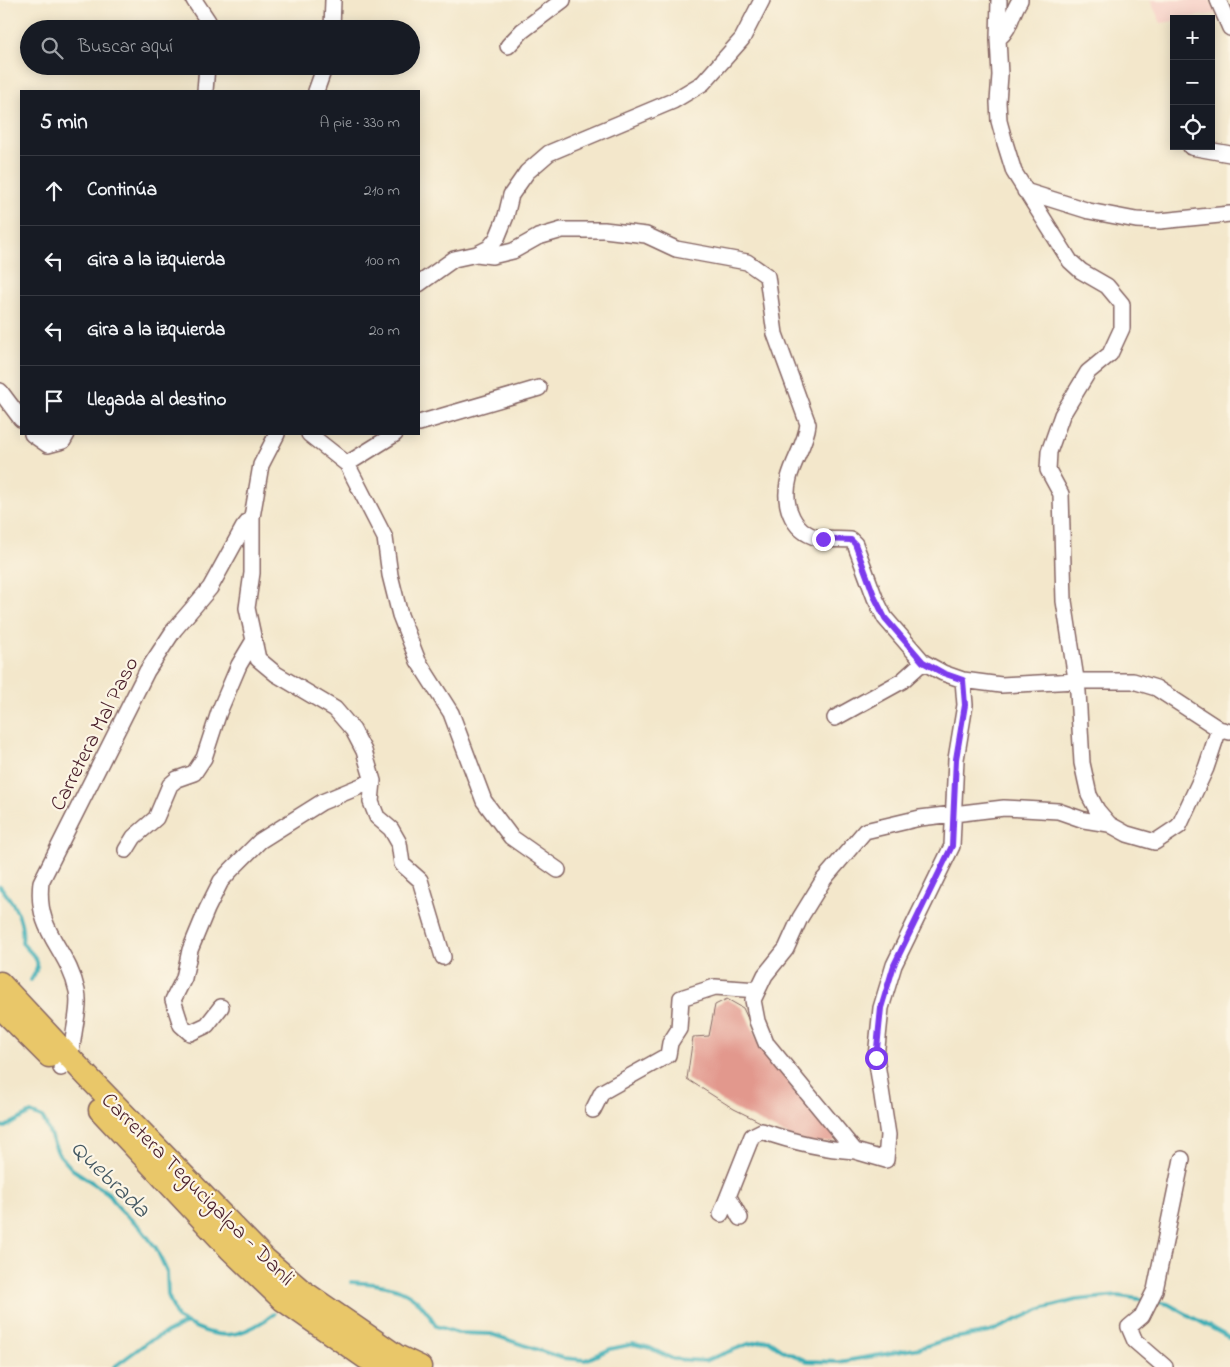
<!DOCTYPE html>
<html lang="es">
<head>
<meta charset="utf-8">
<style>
	body { margin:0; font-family:"Indie Flower",sans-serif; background:#20242c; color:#f1f3f6 }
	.controls { position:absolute; right:15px; top:15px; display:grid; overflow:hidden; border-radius:0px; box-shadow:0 2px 12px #0003 }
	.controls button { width:45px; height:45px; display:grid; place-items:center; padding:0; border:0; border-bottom:1px solid #363941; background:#171b24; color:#f1f3f6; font:25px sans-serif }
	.stop { position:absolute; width:15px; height:15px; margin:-11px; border:4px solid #7c3aed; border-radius:50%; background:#fff }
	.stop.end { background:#7c3aed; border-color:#fff; box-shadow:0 1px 5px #0008 }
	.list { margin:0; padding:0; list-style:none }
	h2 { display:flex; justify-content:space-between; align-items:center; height:65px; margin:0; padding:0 20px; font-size:21px }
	h2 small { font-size:16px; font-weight:400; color:#9ea1a6 }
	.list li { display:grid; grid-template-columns:32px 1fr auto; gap:15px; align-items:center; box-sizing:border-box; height:70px; padding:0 20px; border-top:1px solid #363941 }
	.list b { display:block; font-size:19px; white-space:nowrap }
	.list em { font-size:16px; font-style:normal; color:#9ea1a6 }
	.icon { flex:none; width:28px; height:28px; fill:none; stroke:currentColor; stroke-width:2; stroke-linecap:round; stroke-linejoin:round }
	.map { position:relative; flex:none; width:1230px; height:1367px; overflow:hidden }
	.search { position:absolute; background:#171b24; box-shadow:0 2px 12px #0003; left:20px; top:20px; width:400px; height:55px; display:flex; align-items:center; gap:12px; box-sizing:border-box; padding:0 18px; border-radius:28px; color:#9ea1a6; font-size:19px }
	.panel { position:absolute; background:#171b24; box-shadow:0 2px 12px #0003; left:20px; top:90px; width:400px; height:345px; border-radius:0px }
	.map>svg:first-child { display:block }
	.built { fill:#f7d1c8 }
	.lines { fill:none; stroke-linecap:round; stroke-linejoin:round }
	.stream { stroke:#3badb5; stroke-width:4 }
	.building { fill:#e2988d }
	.minor-casing { stroke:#856563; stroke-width:18 }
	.highway-casing { stroke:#856563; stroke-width:25 }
	.minor { stroke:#fff; stroke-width:15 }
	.highway { stroke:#e9c769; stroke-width:22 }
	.route { stroke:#7c3aed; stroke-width:6 }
	.labels { text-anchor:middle; stroke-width:4.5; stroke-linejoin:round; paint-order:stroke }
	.street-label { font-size:22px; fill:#4a1f2b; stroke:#fcf5e5 }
	.water-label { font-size:24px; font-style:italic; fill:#445862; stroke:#fcf5e5 }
</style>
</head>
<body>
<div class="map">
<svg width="1230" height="1367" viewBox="0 0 1230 1367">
	<rect width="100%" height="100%" fill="#fcf5e5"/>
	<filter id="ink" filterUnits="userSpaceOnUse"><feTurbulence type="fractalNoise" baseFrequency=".02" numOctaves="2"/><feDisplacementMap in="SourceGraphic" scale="10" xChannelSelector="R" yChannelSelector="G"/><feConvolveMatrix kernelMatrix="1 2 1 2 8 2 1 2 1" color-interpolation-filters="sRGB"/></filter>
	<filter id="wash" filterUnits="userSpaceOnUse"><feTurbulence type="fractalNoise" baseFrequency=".0096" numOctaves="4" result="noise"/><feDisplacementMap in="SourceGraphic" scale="20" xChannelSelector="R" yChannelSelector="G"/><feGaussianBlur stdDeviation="1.12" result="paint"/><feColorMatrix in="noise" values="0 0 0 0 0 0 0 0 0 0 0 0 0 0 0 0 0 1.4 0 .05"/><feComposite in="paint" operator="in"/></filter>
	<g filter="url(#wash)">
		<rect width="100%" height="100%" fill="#f3e7cb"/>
		<path class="built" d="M1150,0H1210L1216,14L1174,19V21L1161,23Z"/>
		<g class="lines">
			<path class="stream" d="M0,886C14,904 25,919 22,943C35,958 44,960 31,980
				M0,1126L5,1127L31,1113L43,1118L58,1153L72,1169L108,1193L121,1211L139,1226L156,1248L167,1272L168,1295L177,1318C217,1341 237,1341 274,1314
				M351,1282C392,1285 415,1287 436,1326L458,1333L491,1334L562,1358L586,1360L610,1349L634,1344L650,1348L673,1359L705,1361L748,1344L768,1340L782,1350L807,1361L839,1362L920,1348L948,1339L990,1332L1041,1309L1076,1300L1118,1296L1147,1300
				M1153,1301L1168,1304L1230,1338
				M114,1367L149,1341L186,1323"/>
		</g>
		<g id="blocks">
			<path class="building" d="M727,999L743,1008L762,1049L835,1128V1141L805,1144L734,1109L687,1079L693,1037L709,1036L715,1005Z"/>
		</g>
	</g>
	<g filter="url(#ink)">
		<use href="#blocks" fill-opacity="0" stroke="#856563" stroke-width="1"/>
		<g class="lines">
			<defs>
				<path id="minor" d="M194,0L208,21L209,29
					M999,0L998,39L1000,75L998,102L999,121L1005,143L1014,172L1070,261L1081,271L1107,286L1122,304V328L1110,354L1088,372L1062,415L1049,452L1048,470L1061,494L1064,601L1078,692L1082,763L1089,795L1097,810L1109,824
					M1218,0L1230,28
					M332,29L333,0
					M998,39C1012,27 1010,15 1020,0
					M508,46L522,31L563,0
					M205,91L207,66
					M316,91L325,66
					M1191,147L1230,154
					M1025,191L1089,211L1136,220L1160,221L1230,214
					M477,254L492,256L513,251L538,237L562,230H604L646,235L676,249L747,262L767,276L775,334L808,424C806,443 794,459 789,478C782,506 793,535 824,539C833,540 842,539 851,540L855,544L875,598L885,618L923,662L943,673L963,680L1001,685L1076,681H1133L1156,688L1219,729L1230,732
					M419,284L454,259L477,254L489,248L497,238L506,216L511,195L527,172L549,153L673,101L703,83L742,39L762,0
					M0,391L21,419
					M419,423L539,388
					M32,434L48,445L63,441L67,434
					M309,434L347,464L385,538L390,575L400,615L418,661L451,713L484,801L511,837L558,870
					M347,464L395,434
					M252,517V573L247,608L258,659L276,674L335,709L353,730L364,751L373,781L371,802L377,817L391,829L399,843L402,864L420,880L443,957
					M963,680L965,705L956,759L952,846L894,965L881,1008L876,1057L888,1135L886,1160L855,1151L766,1043L757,1021L753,1000L765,975L786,949L800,918L824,879L865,831L920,818L1004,808L1058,811L1084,820L1109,824L1127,834L1155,842L1179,826L1206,768L1219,729
					M835,718L902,681L923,662
					M126,850L134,837L156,818L170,785L177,779L194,773L204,758L219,712L239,665L254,640
					M221,1007L207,1025L190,1033L181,1025L173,1000L184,978L190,950L207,909L221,881L231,870L260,841L322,802L373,781
					M61,1068C71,1057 72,1048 74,1033C76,1019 80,1004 77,991C68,948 35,933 41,882L147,671L174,630L210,588L243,528L252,517L261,465L277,434
					M593,1110L602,1092L668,1055L670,1043L679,1029L681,998L715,987L758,990
					M729,1197L740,1218
					M721,1214L752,1136L762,1131C793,1142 821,1149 855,1151
					M1165,1367L1135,1341L1129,1327L1142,1316L1155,1290L1182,1159"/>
				<path id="highway" d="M0,983L88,1077L265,1259L301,1290L397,1356L420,1367
					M0,1007L49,1056
					M100,1110L230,1249L283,1300L366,1358L384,1367"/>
			</defs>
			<use href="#minor" class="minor-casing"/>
			<use href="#highway" class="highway-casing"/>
			<use href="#minor" class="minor"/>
			<use href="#highway" class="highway"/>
		</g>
	</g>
	<g class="lines" filter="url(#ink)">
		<path class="route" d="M823,539L851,540L855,544L875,598L885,618L923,662L943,673L963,680L965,705L956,759L952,846L894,965L881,1008L876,1058"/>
	</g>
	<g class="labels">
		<g class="street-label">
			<text transform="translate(93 733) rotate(-63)" y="8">Carretera Mal Paso</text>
			<text transform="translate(199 1188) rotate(45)" y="8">Carretera Tegucigalpa - Danli</text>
		</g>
		<g class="water-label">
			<text transform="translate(111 1178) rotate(44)" y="8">Quebrada</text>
		</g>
	</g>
</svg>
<div class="controls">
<button>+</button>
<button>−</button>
<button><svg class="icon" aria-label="locate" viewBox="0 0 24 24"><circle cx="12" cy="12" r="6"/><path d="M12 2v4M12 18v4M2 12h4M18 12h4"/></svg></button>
</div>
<div class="stop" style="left:876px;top:1058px"></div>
<div class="stop end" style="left:823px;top:539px"></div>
<div class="search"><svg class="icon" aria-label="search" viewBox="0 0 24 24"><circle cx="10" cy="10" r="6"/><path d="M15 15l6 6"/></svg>Buscar aquí</div>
<section class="panel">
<h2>5 min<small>A pie · 330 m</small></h2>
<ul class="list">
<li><svg class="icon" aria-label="ahead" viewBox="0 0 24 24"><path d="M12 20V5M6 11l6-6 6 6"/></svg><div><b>Continúa</b></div><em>210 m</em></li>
<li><svg class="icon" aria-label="left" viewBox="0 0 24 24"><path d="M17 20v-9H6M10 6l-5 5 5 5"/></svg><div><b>Gira a la izquierda</b></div><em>100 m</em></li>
<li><svg class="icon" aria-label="left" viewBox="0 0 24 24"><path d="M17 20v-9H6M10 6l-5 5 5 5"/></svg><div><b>Gira a la izquierda</b></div><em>20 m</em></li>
<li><svg class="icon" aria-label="arrive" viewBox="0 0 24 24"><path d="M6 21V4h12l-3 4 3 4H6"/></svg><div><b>Llegada al destino</b></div></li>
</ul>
</section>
</div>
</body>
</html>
